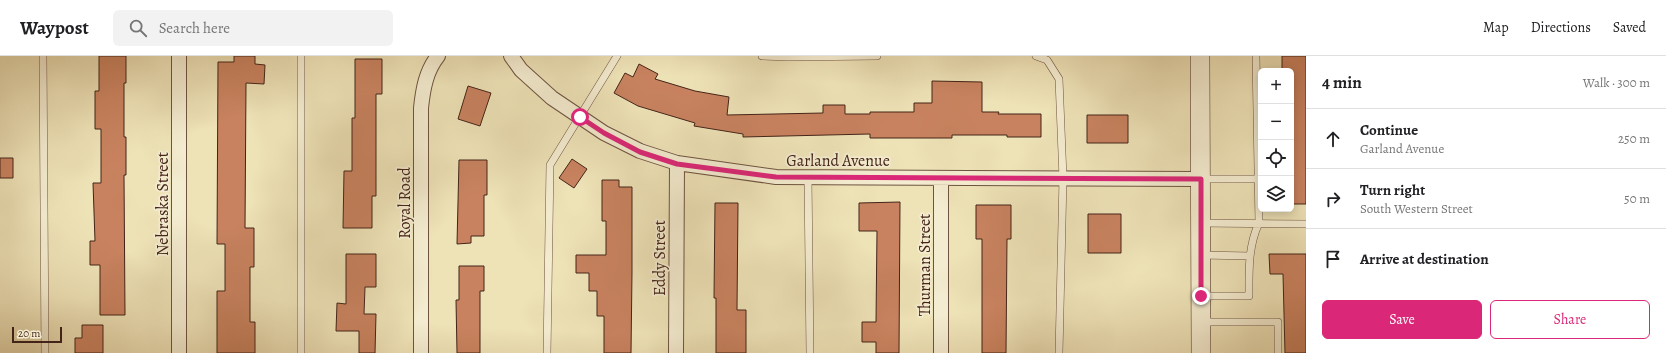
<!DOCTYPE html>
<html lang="en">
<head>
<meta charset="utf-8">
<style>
	body { margin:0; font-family:Alegreya,serif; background:#f2f2f2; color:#202124 }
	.controls { position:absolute; right:12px; top:12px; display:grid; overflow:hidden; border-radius:6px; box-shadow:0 2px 10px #0003 }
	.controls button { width:36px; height:36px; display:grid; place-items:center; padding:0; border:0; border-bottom:1px solid #e0e0e0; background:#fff; color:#202124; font:20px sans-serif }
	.scale { position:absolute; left:12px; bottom:10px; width:50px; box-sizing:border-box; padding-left:4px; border:2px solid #442418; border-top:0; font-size:11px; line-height:14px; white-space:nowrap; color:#442418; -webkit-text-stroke:3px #f4ecd0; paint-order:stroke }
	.stop { position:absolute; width:12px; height:12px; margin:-9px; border:3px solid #db2777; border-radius:50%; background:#fff }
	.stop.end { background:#db2777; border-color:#fff; box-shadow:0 1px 4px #0008 }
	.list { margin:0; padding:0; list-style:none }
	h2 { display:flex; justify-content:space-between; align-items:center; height:52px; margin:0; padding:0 16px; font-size:17px }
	h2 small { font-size:13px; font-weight:400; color:#757577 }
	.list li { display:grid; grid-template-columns:26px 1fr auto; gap:12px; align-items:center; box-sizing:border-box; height:60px; padding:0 16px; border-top:1px solid #e0e0e0 }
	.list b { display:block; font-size:15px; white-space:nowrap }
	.list p { margin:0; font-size:13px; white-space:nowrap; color:#757577 }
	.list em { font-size:13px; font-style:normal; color:#757577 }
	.actions { display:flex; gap:8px; padding:12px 16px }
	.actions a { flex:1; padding:9px 0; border:1px solid #db2777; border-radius:6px; text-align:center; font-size:14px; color:#db2777 }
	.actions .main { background:#db2777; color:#fff }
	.icon { flex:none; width:22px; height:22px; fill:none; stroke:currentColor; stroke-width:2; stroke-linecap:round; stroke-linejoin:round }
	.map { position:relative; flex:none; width:1306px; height:297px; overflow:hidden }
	header { display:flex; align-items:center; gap:24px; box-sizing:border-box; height:56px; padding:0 20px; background:#fff; border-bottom:1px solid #e0e0e0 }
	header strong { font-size:19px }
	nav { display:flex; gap:22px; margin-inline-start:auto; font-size:14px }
	.search { width:280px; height:36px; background:#f2f2f2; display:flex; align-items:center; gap:10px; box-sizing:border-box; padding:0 14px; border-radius:6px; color:#757577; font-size:15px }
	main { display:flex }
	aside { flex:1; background:#fff }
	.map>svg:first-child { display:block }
	.building { fill:#c8825f; stroke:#442418 }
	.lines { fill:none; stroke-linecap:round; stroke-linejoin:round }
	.service-casing { stroke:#6e5440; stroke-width:8 }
	.minor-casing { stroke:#6e5440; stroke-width:16 }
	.secondary-casing { stroke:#442418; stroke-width:20 }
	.service { stroke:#f4ecd0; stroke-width:7 }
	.minor { stroke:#f4ecd0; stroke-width:14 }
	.secondary { stroke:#f4ecd0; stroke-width:19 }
	.route { stroke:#db2777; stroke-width:5 }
	.labels { text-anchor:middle; stroke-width:3.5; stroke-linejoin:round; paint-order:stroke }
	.street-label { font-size:16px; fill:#442418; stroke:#f4ecd0 }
</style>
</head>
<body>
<header>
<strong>Waypost</strong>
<div class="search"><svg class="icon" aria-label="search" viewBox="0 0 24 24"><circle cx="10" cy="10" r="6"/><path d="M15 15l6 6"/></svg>Search here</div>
<nav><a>Map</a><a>Directions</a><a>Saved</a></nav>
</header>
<main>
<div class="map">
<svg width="1306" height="297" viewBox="0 0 1306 297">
	<rect width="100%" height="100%" fill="#eee2b7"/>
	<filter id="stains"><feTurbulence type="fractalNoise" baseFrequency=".005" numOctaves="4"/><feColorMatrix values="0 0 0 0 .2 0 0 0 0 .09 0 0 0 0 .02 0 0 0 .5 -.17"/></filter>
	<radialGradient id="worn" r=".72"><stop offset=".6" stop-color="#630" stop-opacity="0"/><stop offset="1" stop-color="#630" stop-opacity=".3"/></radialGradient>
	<path class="building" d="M99,0H126V27H124V81H126V119H124L125,259H100V209H90V185H95L93,127H101V73H95V35H99Z
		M234,0H255V8L265,9L264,28L246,27L245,172H254V211H250V266H255V297H217V235H225V188H217L218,6H234Z
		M1282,0H1306V148H1291V15H1282Z
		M355,3H382V38H376V140H372V172H343L344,115H352V62H355Z
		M639,8L658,18L655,23L695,35L729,41L727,59L823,57V49H845V58H870V56H914V47H932V25L982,26V56H999L998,58H1041V81H1007V79H952V82H870V78L743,81V78L694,70L695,67L638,50L614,37L625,17L633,21Z
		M468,30L491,37L480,70L458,63Z
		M1087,59H1128V87H1087Z
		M0,102H13V122H0Z
		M572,103L587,113L574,132L559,122Z
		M459,104H487V139H484V180H471V187L457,188Z
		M602,124H619V131H632V216L631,297H604V260H597V235H589V217H576V199H606V165H602Z
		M900,146L899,297H876V286H862V266H876L877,175H859V147Z
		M715,147H738L737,254H746V297H716V242H714Z
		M976,149H1011V183H1007L1006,297H982V183H976Z
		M1088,158H1121V197H1088Z
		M346,198H376V231H365L364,258H376L375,297H359V275H336L337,247L346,248Z
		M1269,198H1306V297H1285L1283,218H1270Z
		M459,210H484V235H480V297H457L456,244H459Z
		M82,269H103V297H75V282H82Z"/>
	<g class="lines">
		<defs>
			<path id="service" d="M43,0L45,297
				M301,0V297
				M762,0L788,1L877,0
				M1036,0L1047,4L1059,23L1063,122L1059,297
				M808,121L810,297
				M1201,123H1258
				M1202,167L1306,168
				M1202,199L1250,200
				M1202,240H1249C1249,215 1248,190 1259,167L1256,0
				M1201,266H1278V297
				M547,297L550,109L617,0"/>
			<path id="minor" d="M179,0V297
				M511,0L521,14L552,42L604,77L640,95L677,107L776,121L1201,123
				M941,122V297
				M421,297V52C423,33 426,15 438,0
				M676,297L677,107"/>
			<path id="secondary" d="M1200,0L1201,297"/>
		</defs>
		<use href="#service" class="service-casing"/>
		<use href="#minor" class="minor-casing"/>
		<use href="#secondary" class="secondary-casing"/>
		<use href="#service" class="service"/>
		<use href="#minor" class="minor"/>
		<use href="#secondary" class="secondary"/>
	</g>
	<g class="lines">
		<path class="route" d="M580,61L604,77L640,96L677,108L776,121L1201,123V240"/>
	</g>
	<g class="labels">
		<g class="street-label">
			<text x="838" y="110">Garland Avenue</text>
			<text transform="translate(404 147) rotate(-90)" y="6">Royal Road</text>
			<text transform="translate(162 148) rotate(-90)" y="6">Nebraska Street</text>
			<text transform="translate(659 202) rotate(-90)" y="6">Eddy Street</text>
			<text transform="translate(924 209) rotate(-90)" y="6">Thurman Street</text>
		</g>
	</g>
	<rect width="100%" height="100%" filter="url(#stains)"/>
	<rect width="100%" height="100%" fill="url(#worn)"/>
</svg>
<div class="controls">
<button>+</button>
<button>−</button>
<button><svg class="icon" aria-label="locate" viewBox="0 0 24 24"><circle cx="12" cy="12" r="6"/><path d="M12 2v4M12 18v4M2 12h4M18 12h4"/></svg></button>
<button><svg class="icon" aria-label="layers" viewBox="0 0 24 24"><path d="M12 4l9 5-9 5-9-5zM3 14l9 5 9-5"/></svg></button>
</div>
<div class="scale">20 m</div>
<div class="stop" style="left:580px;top:61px"></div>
<div class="stop end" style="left:1201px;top:240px"></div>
</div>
<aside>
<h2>4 min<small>Walk · 300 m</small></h2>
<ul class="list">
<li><svg class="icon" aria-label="ahead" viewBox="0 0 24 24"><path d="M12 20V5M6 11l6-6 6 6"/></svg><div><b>Continue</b><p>Garland Avenue</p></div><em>250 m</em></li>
<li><svg class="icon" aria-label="right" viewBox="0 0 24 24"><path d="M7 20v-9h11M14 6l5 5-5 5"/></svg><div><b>Turn right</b><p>South Western Street</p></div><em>50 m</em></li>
<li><svg class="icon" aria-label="arrive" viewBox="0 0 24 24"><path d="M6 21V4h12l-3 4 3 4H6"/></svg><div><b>Arrive at destination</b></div></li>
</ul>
<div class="actions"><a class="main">Save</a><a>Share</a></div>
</aside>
</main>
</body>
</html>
